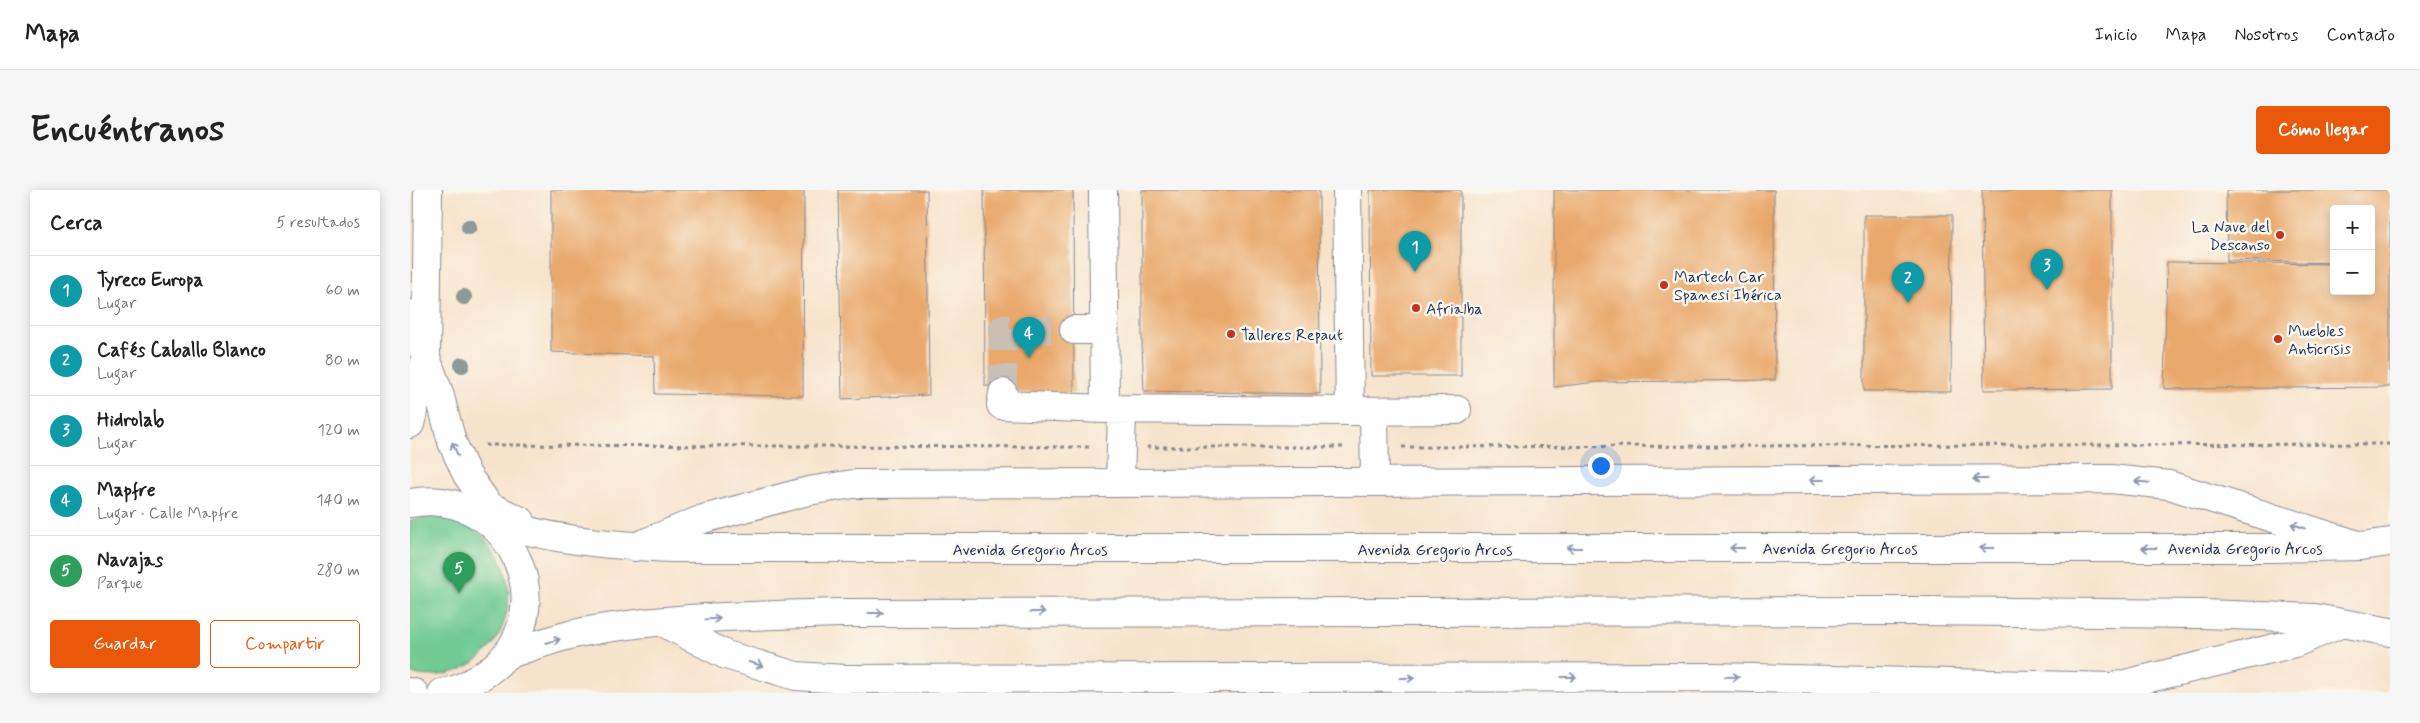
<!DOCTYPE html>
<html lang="es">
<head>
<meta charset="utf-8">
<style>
	body { margin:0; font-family:Mynerve,sans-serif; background:#f6f6f6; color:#222 }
	.controls { position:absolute; right:15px; top:15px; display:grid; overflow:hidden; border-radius:5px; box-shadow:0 2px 12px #0003 }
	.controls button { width:45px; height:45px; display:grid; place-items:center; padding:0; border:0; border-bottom:1px solid #e0e0e0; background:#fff; color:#222; font:25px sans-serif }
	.you { position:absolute; left:1190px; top:275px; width:18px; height:18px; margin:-12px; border:4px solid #fff; border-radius:50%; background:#1a73e8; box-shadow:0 0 0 8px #1a73e833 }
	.badge { display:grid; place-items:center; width:32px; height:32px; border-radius:50%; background:#ea580c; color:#fff; font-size:16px; font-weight:700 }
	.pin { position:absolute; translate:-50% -41px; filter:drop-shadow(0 1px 2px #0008) }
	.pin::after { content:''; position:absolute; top:26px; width:18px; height:15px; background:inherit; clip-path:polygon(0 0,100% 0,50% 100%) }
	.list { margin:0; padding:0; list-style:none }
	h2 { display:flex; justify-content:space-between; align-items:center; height:65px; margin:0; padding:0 20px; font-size:21px }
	h2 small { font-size:16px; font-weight:400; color:#767676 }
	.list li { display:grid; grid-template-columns:32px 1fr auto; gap:15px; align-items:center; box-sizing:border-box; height:70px; padding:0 20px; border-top:1px solid #e0e0e0 }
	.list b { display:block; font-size:19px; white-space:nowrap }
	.list p { margin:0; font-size:16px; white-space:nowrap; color:#767676 }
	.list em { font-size:16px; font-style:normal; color:#767676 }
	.actions { display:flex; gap:10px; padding:15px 20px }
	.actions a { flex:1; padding:11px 0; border:1px solid #ea580c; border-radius:5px; text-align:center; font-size:18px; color:#ea580c }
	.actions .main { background:#ea580c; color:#fff }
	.map { position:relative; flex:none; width:1980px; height:503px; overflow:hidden; border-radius:5px }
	header { display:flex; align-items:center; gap:30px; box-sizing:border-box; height:70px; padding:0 25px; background:#fff; border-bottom:1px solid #e0e0e0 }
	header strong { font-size:24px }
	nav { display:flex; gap:28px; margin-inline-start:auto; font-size:18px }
	.intro { display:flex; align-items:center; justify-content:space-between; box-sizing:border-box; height:120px; padding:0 30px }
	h1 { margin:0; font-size:35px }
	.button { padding:12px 22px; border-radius:5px; background:#ea580c; color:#fff; font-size:18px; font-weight:700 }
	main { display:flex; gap:30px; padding:0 30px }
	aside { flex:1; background:#fff; border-radius:5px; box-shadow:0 2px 12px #0003 }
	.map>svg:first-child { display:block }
	.green { fill:#70ca92; stroke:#467c78 }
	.building { fill:#e9a96c }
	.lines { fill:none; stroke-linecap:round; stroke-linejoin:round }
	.minor-tunnel { stroke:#cabfb5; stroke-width:28; stroke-dasharray:28 14; stroke-linecap:butt }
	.minor-casing { stroke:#888994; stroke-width:30 }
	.major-casing { stroke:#888994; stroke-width:30 }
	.path { stroke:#888994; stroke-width:3; stroke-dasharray:4 4; stroke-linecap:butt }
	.minor { stroke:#fff; stroke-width:28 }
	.major { stroke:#fff; stroke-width:28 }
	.tree { fill:#8c9a98 }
	.oneway { stroke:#8d97ae }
	.poi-dot { fill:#c8321e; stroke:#fbf7ec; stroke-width:2 }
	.labels { text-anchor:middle; stroke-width:5; stroke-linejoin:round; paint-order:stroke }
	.poi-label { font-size:16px; fill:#1b2f5e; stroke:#fbf7ec; text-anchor:start }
	.street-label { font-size:16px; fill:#1b2f5e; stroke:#fbf7ec }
</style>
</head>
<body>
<header>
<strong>Mapa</strong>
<nav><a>Inicio</a><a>Mapa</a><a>Nosotros</a><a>Contacto</a></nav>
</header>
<div class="intro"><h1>Encuéntranos</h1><a class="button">Cómo llegar</a></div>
<main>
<aside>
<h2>Cerca<small>5 resultados</small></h2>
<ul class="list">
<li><span class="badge" style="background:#0f9aa8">1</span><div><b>Tyreco Europa</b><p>Lugar</p></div><em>60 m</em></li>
<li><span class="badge" style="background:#0f9aa8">2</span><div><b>Cafés Caballo Blanco</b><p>Lugar</p></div><em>80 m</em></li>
<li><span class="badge" style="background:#0f9aa8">3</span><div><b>Hidrolab</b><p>Lugar</p></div><em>120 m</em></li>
<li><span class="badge" style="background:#0f9aa8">4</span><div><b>Mapfre</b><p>Lugar · Calle Mapfre</p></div><em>140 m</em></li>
<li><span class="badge" style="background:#2e9e5b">5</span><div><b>Navajas</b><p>Parque</p></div><em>280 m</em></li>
</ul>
<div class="actions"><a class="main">Guardar</a><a>Compartir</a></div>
</aside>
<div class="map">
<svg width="1980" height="503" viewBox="0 0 1980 503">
	<rect width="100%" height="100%" fill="#fbf7ec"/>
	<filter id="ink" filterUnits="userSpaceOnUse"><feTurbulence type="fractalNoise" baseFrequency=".02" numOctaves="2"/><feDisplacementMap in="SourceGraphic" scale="10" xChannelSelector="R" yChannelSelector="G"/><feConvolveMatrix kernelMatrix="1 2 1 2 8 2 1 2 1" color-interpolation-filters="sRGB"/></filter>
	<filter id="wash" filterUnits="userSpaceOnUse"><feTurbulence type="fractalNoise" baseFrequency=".0096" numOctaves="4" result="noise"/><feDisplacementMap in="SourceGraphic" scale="20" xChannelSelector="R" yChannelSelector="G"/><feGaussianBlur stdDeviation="1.12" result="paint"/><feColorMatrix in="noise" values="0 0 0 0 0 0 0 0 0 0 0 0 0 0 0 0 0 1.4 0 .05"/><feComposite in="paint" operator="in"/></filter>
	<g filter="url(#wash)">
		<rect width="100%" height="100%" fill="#f6e3cb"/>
		<path class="green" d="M21,327C33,329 44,330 55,335C117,364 111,456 49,480C33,486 16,488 0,483V330Z"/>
		<g id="blocks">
			<path class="building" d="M141,0H394L393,206L245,204L244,166L141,162Z
				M428,0H517L519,205L432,209Z
				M574,0H663L664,204L593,203L591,196H575Z
				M732,0H909L910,204L734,201L732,156Z
				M960,0H1051V186H961Z
				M1144,0H1364L1365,190L1187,192L1144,197Z
				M1572,0H1702V199L1574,200Z
				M1816,0H1980V197L1754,199L1757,72L1924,74V101H1961V19H1924V73L1817,70Z
				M1454,25H1542L1541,202L1454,201Z"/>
		</g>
	</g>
	<g filter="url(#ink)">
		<use href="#blocks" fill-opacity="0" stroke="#888994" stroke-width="1"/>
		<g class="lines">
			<path class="minor-tunnel" d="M593,203V139L664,140"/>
			<defs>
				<path id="minor" d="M693,0L695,219L940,221L937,0
					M0,124L29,203L42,252L57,285L79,316L111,331
					M664,140H694
					M593,203L591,215L695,219
					M940,221L1047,220
					M964,221L965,292
					M0,234L16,168L18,0
					M710,293L712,221
					M225,357L293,329L398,301L443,294L1701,289L1759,295L1945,354
					M254,433L316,465L386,486L435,489L1303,487L1702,497L1885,453L1930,434"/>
				<path id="major" d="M0,313C104,294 161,432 70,487C58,495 47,501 32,503
					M73,327C133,350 198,355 261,358H1861L1951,356L1980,352
					M96,465C121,457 147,447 173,442C257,426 345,426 429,423L1504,421L1792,424L1905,428L1980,442
					M0,502L4,503"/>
			</defs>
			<use href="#minor" class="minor-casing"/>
			<use href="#major" class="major-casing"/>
			<path class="path" d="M75,255L683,257
				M737,257H936
				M992,257L1980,254"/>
			<use href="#minor" class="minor"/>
			<use href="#major" class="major"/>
		</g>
		<g class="tree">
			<circle cx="59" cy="37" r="8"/>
			<circle cx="54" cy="107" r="8"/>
			<circle cx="52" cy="175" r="8"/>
		</g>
		<defs><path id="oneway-shaft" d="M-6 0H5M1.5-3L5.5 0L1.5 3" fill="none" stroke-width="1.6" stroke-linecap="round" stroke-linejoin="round" transform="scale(1.25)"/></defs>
		<g class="oneway">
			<use href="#oneway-shaft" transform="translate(45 259) rotate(-114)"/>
			<use href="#oneway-shaft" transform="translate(1570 289) rotate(180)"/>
			<use href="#oneway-shaft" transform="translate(1407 290) rotate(180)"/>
			<use href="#oneway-shaft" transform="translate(1732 292) rotate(-174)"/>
			<use href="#oneway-shaft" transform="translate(1888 336) rotate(-162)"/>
			<use href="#oneway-shaft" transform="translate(1164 358) rotate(180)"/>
			<use href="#oneway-shaft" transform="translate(1327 358) rotate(180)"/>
			<use href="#oneway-shaft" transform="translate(1577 358) rotate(180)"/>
			<use href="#oneway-shaft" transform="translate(1739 358) rotate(180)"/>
			<use href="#oneway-shaft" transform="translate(628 422)"/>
			<use href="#oneway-shaft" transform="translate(466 423)"/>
			<use href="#oneway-shaft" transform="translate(303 429) rotate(-4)"/>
			<use href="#oneway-shaft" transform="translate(143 451) rotate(-16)"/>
			<use href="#oneway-shaft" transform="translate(346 474) rotate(16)"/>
			<use href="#oneway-shaft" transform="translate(1159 487)"/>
			<use href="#oneway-shaft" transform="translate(1322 487) rotate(1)"/>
			<use href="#oneway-shaft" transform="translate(997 488)"/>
		</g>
	</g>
	<g class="poi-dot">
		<circle cx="1870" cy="45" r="5"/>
		<circle cx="1254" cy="95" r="5"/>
		<circle cx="1006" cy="118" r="5"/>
		<circle cx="821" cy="144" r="5"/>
		<circle cx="1868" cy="149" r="5"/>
	</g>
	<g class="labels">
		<g class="poi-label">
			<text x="1860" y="42" text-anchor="end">La Nave del<tspan x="1860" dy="18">Descanso</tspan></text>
			<text x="1264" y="92">Martech Car<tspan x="1264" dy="18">Spanesi Ibérica</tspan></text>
			<text x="1016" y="124">Afrialba</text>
			<text x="1878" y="146">Muebles<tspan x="1878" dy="18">Anticrisis</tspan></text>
			<text x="831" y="150">Talleres Repaut</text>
		</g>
		<g class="street-label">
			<text x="1430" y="364">Avenida Gregorio Arcos</text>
			<text x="1835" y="364">Avenida Gregorio Arcos</text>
			<text x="620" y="365">Avenida Gregorio Arcos</text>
			<text x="1025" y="365">Avenida Gregorio Arcos</text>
		</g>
	</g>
</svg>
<div class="controls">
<button>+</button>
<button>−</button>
</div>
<div class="you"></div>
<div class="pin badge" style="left:1005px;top:82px;background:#0f9aa8">1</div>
<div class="pin badge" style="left:1498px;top:113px;background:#0f9aa8">2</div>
<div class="pin badge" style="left:1637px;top:100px;background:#0f9aa8">3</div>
<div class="pin badge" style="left:619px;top:168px;background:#0f9aa8">4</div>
<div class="pin badge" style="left:49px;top:403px;background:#2e9e5b">5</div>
</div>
</main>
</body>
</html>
